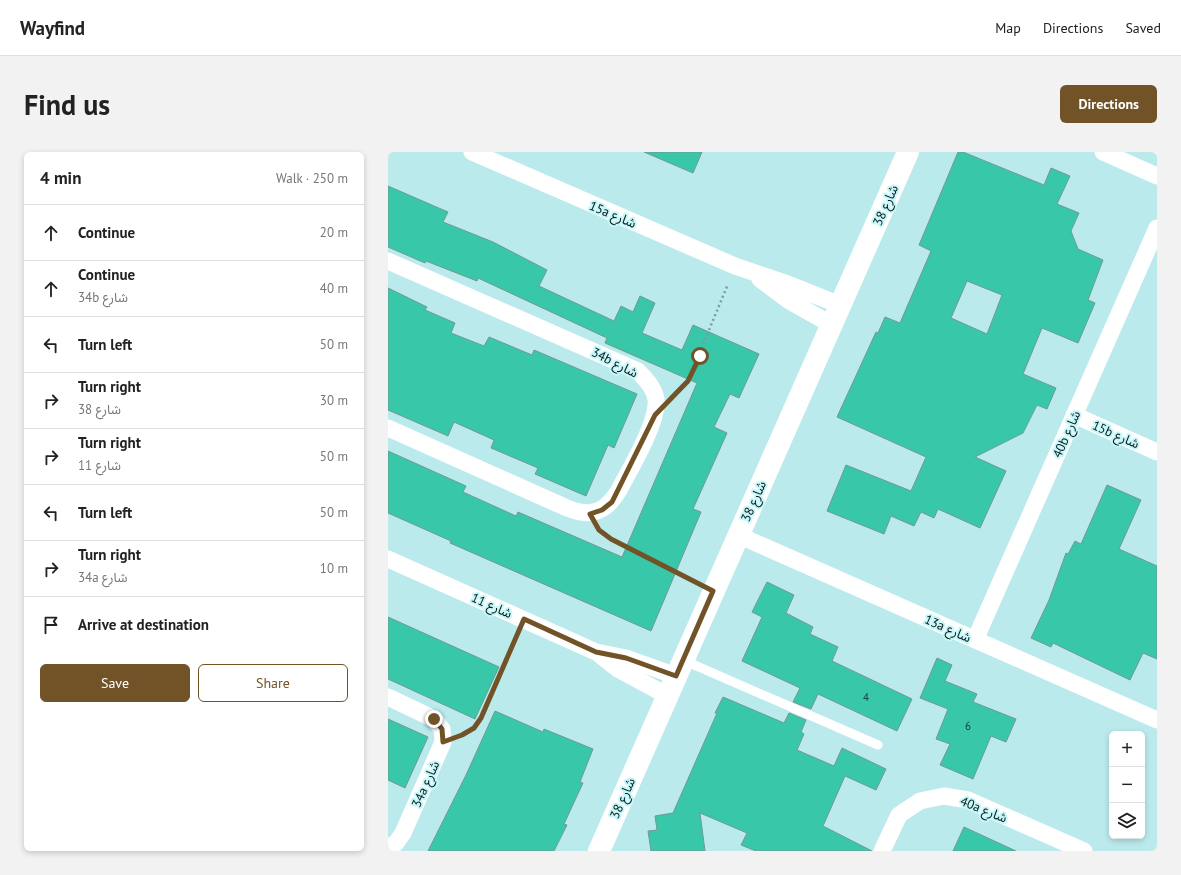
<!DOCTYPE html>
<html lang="en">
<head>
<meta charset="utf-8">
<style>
	body { margin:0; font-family:"PT Sans","Noto Sans Arabic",sans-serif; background:#f2f2f2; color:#222 }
	.controls { position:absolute; right:12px; bottom:12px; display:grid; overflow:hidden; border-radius:6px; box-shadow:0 2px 6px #0003 }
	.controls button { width:36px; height:36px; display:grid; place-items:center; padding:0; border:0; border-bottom:1px solid #e0e0e0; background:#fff; color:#222; font:20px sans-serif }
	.stop { position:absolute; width:12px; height:12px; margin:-9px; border:3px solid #725328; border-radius:50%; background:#fff }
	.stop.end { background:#725328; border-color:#fff; box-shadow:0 1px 4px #0008 }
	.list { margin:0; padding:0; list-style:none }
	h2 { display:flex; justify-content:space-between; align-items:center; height:52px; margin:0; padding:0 16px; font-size:17px }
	h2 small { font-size:13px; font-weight:400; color:#767676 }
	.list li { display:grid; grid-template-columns:26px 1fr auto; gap:12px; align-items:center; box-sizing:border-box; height:56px; padding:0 16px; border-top:1px solid #e0e0e0 }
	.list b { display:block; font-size:15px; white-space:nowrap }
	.list p { margin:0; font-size:13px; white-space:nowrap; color:#767676 }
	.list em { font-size:13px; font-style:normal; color:#767676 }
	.actions { display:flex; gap:8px; padding:12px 16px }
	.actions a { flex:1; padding:9px 0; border:1px solid #725328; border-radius:6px; text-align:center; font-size:14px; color:#725328 }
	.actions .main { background:#725328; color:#fff }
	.icon { flex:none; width:22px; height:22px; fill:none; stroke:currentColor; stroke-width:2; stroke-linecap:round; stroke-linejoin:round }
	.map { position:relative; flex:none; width:769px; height:699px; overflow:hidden; border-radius:6px }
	header { display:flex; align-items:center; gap:24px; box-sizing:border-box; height:56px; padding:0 20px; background:#fff; border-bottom:1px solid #e0e0e0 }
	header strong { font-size:19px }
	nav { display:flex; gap:22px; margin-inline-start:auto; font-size:14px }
	.intro { display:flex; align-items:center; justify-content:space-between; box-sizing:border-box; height:96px; padding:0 24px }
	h1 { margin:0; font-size:28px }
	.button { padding:10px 18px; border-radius:6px; background:#725328; color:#fff; font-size:14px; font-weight:700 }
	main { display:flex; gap:24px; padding:0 24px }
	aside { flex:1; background:#fff; border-radius:6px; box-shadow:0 2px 6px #0003 }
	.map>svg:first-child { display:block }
	.building { fill:#38c7a9; stroke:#719a8f; fill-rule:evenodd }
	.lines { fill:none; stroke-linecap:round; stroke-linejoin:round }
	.path { stroke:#799d9f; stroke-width:2.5; stroke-dasharray:2 3; stroke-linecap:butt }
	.lane { stroke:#fff; stroke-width:9 }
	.street { stroke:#fff; stroke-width:17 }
	.secondary { stroke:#fff; stroke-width:22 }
	.route { stroke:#725328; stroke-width:5 }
	.labels { text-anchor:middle; stroke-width:4; stroke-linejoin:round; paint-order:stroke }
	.number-label { font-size:11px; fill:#15463f }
	.street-label { font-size:13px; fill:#091b1c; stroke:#c8f7fa }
</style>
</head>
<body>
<header>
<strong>Wayfind</strong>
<nav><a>Map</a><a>Directions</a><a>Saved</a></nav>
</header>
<div class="intro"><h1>Find us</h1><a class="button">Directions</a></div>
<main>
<aside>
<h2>4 min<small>Walk · 250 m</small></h2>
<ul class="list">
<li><svg class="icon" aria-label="ahead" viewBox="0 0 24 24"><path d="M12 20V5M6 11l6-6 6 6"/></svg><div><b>Continue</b></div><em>20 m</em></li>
<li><svg class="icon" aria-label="ahead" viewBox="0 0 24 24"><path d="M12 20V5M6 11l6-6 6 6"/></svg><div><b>Continue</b><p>34b شارع</p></div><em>40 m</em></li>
<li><svg class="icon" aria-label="left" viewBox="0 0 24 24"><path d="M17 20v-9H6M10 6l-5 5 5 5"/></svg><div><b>Turn left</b></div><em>50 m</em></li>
<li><svg class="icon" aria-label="right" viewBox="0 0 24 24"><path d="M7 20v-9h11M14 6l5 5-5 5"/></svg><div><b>Turn right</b><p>شارع 38</p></div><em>30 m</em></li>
<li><svg class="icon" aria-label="right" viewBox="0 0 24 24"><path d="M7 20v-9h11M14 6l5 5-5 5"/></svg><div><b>Turn right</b><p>شارع 11</p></div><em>50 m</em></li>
<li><svg class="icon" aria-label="left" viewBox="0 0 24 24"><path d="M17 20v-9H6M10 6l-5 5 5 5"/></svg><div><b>Turn left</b></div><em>50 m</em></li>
<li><svg class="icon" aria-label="right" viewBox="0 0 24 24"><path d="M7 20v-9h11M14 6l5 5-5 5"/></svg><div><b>Turn right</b><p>34a شارع</p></div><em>10 m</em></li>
<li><svg class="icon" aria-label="arrive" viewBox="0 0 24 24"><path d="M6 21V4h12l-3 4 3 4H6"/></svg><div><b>Arrive at destination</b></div></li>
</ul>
<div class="actions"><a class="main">Save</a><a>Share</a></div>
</aside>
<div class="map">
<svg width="769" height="699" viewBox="0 0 769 699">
	<rect width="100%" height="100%" fill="#bbeaed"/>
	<path class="building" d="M256,0H314L305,21Z
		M570,0H575L656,33L663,16L682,24L669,52L691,61L683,79L690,97L715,108L700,148L707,151L690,191L654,176L635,222L668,236L659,257L649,253L635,281L587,305L618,319L592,376L550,357L546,366L533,360L526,374L503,364L496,382L439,359L458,313L523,339L538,305L449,265L488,180L490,181L497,165L512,171L543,99L531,93ZM579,129L614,143L599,182L563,166Z
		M0,34L60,60L55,70L105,90L159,118L151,134L226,169L233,154L245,160L252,144L267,151L254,181L294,198L305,173L371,202L351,246L342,242L326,275L339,281L305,357L313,360L263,479L62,391L63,389L0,361V299L78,334L75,340L128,364L130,360L234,405L309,231L217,191L219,186L90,126L89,129L38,109L37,111L0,95Z
		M0,136L39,155L37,158L67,171L63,181L96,194L101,185L144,203L146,198L249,242L226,296L220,293L198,344L147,322L150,316L103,296L106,288L66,270L60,284L0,258Z
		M719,333L753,348L731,397L769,414V507L755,501L742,528L665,491L663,495L643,486L661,448L678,401L680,402L687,389L693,392Z
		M379,430L406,443L398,461L425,475L422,482L450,495L444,509L524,547L509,579L430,542L423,557L405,550L412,536L354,509L374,465L364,460Z
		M0,465L111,515L87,567L0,527Z
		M549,506L564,513L557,529L589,542L585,550L628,567L618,590L603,584L585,627L552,613L562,592L548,587L560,557L532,546Z
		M335,545L396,571L401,561L418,568L413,580L416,582L409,598L446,614L454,596L498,617L488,638L457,624L435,674L484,699H368L353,693L359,681L312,661L317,699H263L260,679L269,678L267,664L285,661L329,561H327Z
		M107,559L155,580L156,577L205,597L192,630L195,631L176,672L179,673L166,699H40L78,623Z
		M0,567L40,585L17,636L0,628Z
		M576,675L628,699H565Z"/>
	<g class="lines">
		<path class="path" d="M287,244L300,229L340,132
			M210,378L223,387L308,430
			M73,584L86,576L93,566L128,484"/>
		<path class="lane" d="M295,508L490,593"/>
		<path class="street" d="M84,0L347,114L397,131L452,153
			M715,0L769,24
			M0,109L250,219C257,227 266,235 268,247C271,269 242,317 231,338C218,360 203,366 179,356L0,276
			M372,127L400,148L444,173
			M686,263L769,300
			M350,383L769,568
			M0,407L208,500L238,506L288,524
			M587,488L769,76
			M211,502L230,517L280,544
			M0,545L46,567L54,577L55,590L15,681L8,691L0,696
			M494,699L511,663L532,649L556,644L580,648L696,699"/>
		<path class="secondary" d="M211,699L520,0"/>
	</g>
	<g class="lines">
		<path class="route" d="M46,567L54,577L55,590L74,583L86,576L93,566L136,467L208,500L238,506L288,524L325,439L223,387L211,378L202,362L214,358L224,350L267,263L300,229L312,204"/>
	</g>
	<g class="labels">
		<g class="number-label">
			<text x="478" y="549">4</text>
			<text x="580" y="578">6</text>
		</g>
		<g class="street-label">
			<text transform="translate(497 53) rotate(-66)" y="5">شارع 38</text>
			<text transform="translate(225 62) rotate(23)" y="5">15a شارع</text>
			<text transform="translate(227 210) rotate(27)" y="5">34b شارع</text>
			<text transform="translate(678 282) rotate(-66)" y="5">40b شارع</text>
			<text transform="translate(728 282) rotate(24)" y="5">15b شارع</text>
			<text transform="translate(365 349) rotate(-66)" y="5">شارع 38</text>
			<text transform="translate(104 453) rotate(24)" y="5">شارع 11</text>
			<text transform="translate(560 476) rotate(24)" y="5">13a شارع</text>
			<text transform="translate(37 632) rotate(-66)" y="5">34a شارع</text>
			<text transform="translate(234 646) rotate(-66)" y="5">شارع 38</text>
			<text transform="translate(596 657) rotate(22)" y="5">40a شارع</text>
		</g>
	</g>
</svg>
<div class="controls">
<button>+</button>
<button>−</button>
<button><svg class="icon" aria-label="layers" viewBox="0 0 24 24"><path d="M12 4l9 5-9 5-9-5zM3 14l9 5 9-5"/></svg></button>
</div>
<div class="stop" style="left:312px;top:204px"></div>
<div class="stop end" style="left:46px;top:567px"></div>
</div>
</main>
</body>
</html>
